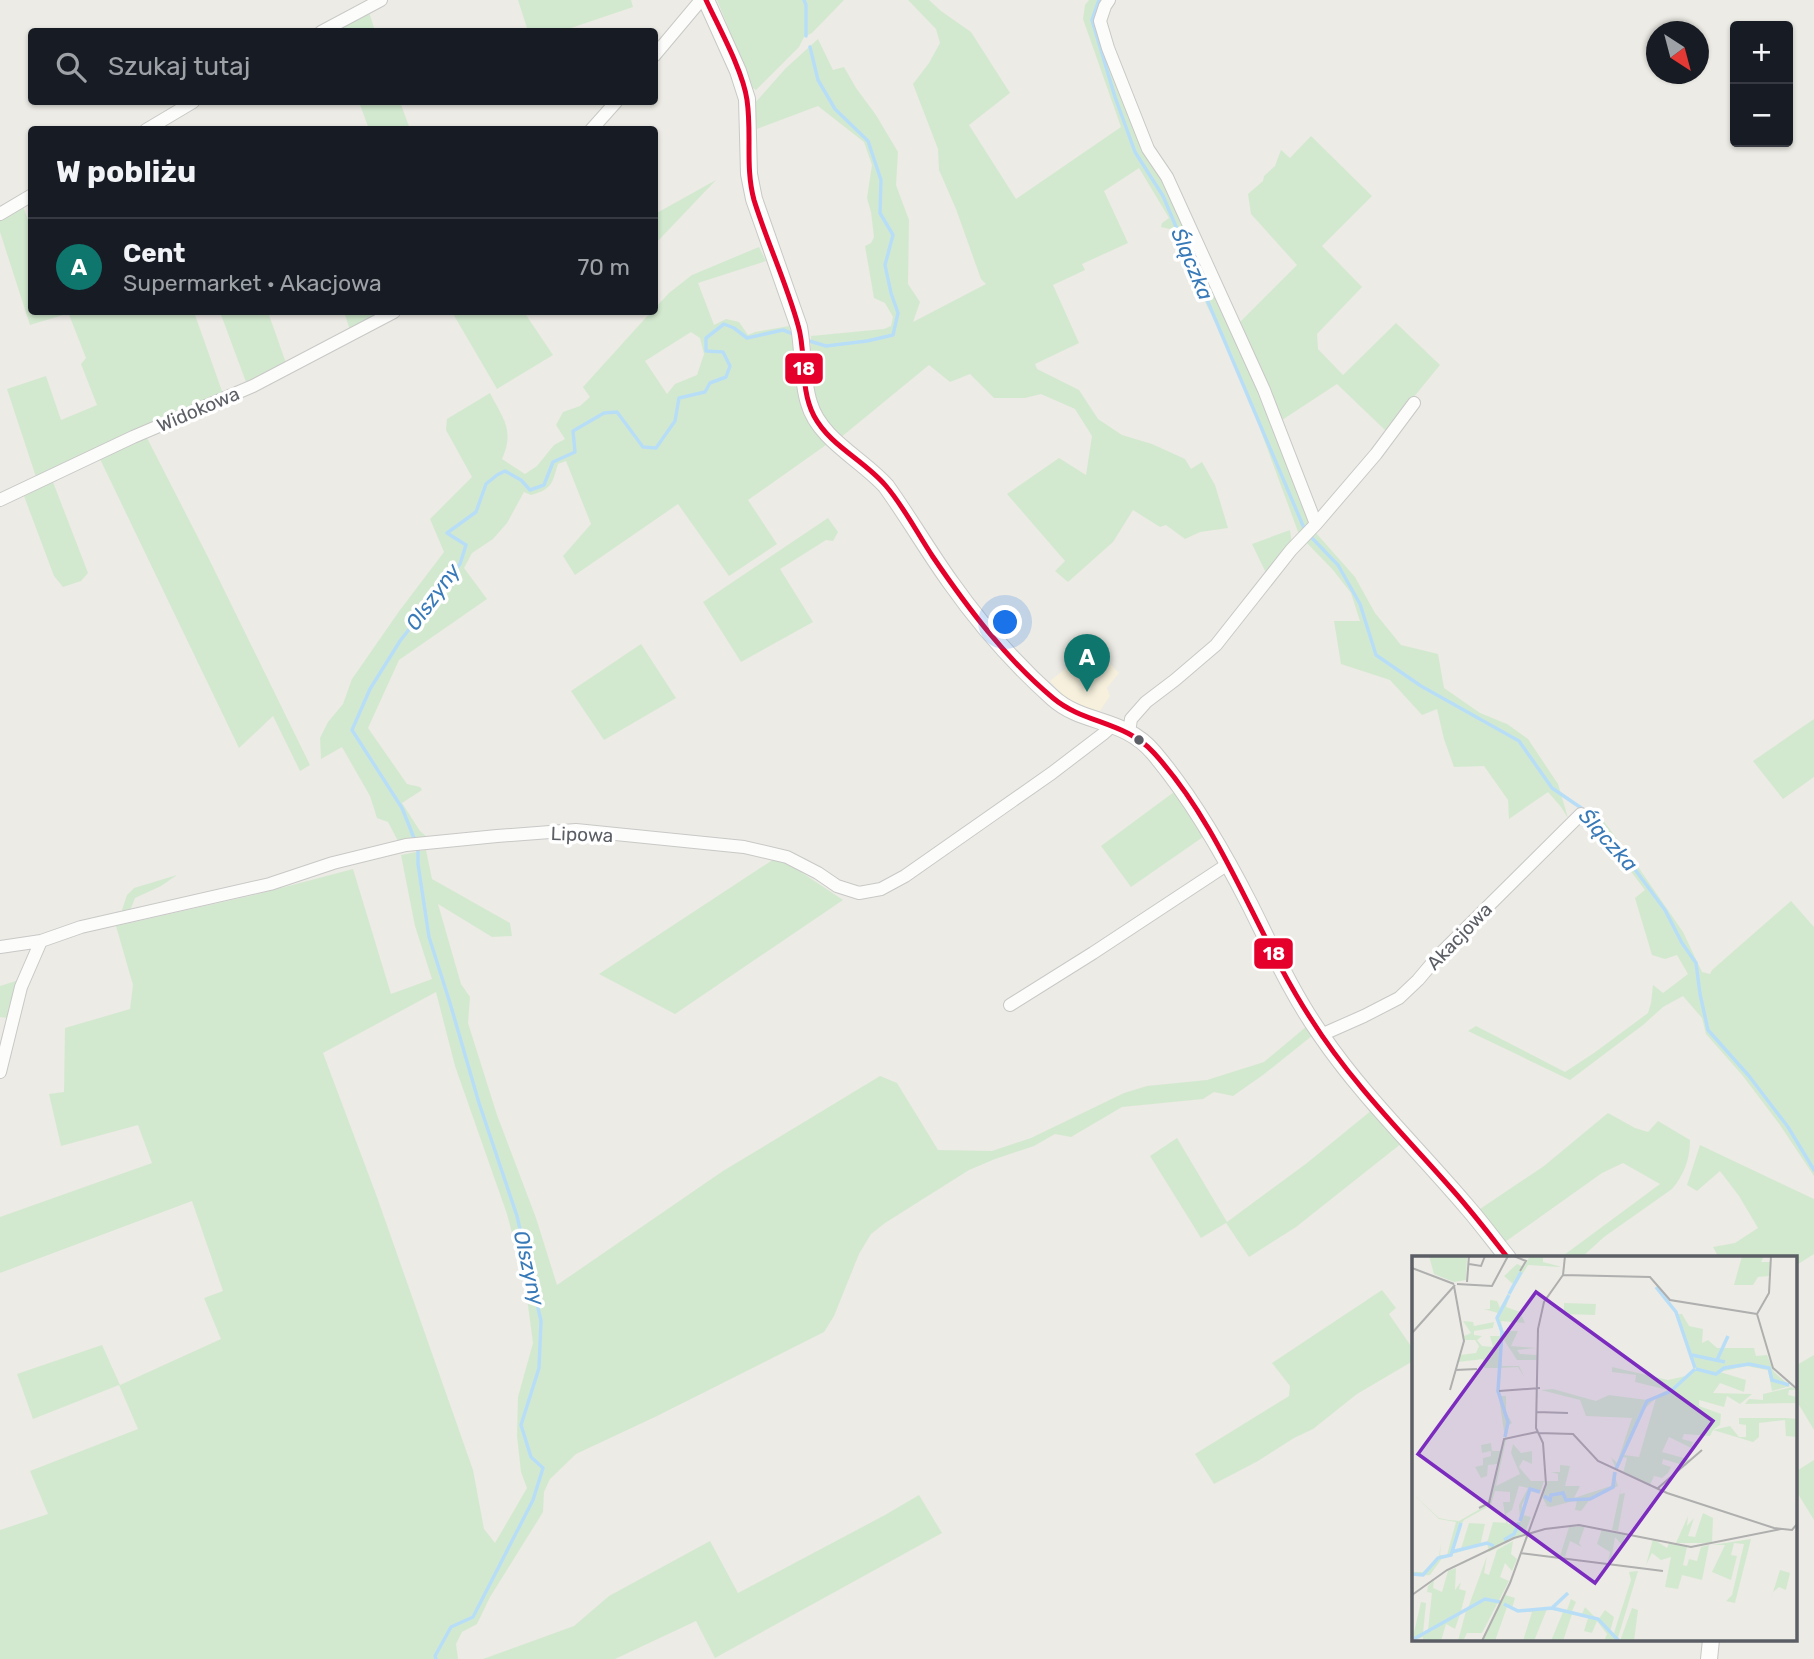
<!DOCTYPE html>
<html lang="pl">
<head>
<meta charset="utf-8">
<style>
	body { margin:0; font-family:Rubik,sans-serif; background:#20242c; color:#f1f3f6 }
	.controls { position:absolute; right:21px; top:21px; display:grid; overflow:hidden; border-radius:7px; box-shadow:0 2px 5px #0004 }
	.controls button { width:63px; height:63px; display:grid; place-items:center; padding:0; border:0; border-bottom:2px solid #363941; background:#171b24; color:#f1f3f6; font:35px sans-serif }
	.compass { position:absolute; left:1646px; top:21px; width:63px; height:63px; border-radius:50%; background:#171b24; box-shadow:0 2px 5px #0004; rotate:144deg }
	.you { position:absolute; left:1006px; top:623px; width:24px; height:24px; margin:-18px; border:5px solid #fff; border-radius:50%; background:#1a73e8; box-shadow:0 0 0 10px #1a73e833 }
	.badge { display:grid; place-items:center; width:46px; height:46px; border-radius:50%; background:#0f766e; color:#fff; font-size:23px; font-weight:700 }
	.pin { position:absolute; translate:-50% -58px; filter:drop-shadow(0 2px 4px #0008) }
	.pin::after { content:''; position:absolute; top:37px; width:24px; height:21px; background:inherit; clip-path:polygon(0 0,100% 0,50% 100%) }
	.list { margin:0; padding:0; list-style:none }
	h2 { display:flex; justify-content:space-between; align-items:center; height:91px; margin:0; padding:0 28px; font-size:30px }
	h2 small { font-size:23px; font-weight:400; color:#9ea1a6 }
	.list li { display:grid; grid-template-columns:46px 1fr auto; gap:21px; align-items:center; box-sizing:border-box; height:98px; padding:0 28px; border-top:2px solid #363941 }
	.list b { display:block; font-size:26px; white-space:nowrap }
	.list p { margin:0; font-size:23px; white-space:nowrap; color:#9ea1a6 }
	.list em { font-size:23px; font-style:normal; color:#9ea1a6 }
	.icon { flex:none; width:38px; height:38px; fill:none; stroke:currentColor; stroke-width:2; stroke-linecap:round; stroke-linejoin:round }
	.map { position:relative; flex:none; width:1814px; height:1659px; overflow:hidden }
	.search { position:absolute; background:#171b24; box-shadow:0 2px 5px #0004; left:28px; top:28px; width:630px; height:77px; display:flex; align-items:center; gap:18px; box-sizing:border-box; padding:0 24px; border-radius:7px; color:#9ea1a6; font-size:26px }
	.panel { position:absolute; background:#171b24; box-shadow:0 2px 5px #0004; left:28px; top:126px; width:630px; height:189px; border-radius:7px }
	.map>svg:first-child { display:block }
	.commercial { fill:#f6f0dd }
	.green { fill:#d3e9cf; fill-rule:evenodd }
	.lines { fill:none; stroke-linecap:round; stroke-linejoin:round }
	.stream { stroke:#b8def7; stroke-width:3.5 }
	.minor-casing { stroke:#c8c8c7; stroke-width:14 }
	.tertiary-casing { stroke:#c8c8c7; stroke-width:18 }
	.minor { stroke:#fcfcfb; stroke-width:12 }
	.tertiary { stroke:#fcfcfb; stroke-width:16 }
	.bus-1-casing { stroke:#fff; stroke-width:10 }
	.bus-1 { stroke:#e4002b; stroke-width:5 }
	.bus-dot { fill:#5b5f65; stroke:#fff; stroke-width:2.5 }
	.labels { text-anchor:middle; stroke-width:7; stroke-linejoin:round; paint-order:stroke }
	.street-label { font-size:19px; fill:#5b5f65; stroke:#fff }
	.water-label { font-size:21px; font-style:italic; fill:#3879b8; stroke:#fff }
	.inset-river { fill:none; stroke:#b8def7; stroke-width:3.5 }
	.inset-road { fill:none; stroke:#aeafae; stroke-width:2 }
	.view { fill:#7b2cbf; fill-opacity:0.15; stroke:#7b2cbf; stroke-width:3.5 }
	.inset-edge { fill:none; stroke:#5b5f65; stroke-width:3.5 }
	.line-badge { stroke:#fff; stroke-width:2.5 }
	.badge-label { font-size:19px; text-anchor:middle; font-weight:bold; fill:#fff }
</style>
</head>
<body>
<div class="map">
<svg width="1814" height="1659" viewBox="0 0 1814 1659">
	<rect width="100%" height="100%" fill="#ecebe5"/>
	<path class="commercial" d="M1093,646L1119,673L1107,688L1110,696L1100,711L1071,704L1050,681Z"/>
	<path class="green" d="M518,0H631L633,7L571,28L572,31H528Z
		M717,0H844L812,33L804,37L799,47L756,90L753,88Z
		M908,0H929L941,11L971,32L1010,93L969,125L1016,199L1121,127L1083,19L1085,5L1089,0H1104L1096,16L1163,177L1249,366L1310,518L1309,525L1300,537L1233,356L1207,306L1176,237L1170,229L1161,227L1162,223L1169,218L1139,168L1104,191L1128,243L1082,264L1085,270L1053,285L1079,343L1035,364L1037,369L1079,390L1098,419L1122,435L1152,444L1185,459L1191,469L1202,462L1215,485L1228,528L1200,532L1185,539L1166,525L1160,527L1133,510L1113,542L1068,582L1055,571L1065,561L1007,494L1059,458L1086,475L1092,436L1075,409L1041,394L1025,398H994L970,374L950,382L929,365L840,438L815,405L811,384V336L884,329L891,326L893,317L885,303L874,298L865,246L871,243L874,237L871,212L867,198L872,165L864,142L818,106L757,129L754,104L786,68L818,39L833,70L844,67L856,88L876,115L898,152L896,185L909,220L908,284L920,302L913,322L986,284L981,279L956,209L939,170L938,149L913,84L929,63L940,43L936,29Z
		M369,12L375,31H335L334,28Z
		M359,102H400L410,129H369Z
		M1311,136L1372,196L1322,246L1362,287L1317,334L1318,349L1343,375L1396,323L1440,365L1386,431L1337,384L1279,422L1239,323L1297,265L1251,214L1248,194L1263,181L1264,176L1275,166L1281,150L1290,158Z
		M716,180L655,244V214Z
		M23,206L31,229L32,312H61L63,315L30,325L0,232V220Z
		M759,247L766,261L698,283L714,325L726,319L739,322L748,335L755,332L789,326C794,343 793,358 795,376C797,403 809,424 826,445L748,500L777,544L729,576L678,504L575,575L563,556L591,524L566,461L558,464C552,484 552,489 531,495L524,492L507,523L493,539L472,553L464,568L487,599L399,660L368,728L407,784L420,787L422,790L402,803L420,831L427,837L398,841L388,822L377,818L370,796L342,747L321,759L320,738L328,722L343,704L352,679L400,610L444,552L430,519L472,477L446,430L447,419L490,393C503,419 515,430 502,459L525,474L537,466L554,445L565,439L556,425L563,412L580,406L590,397L583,387L651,312H654L655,308L669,293L692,275ZM691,332L700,338L704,354L697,375L675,384L667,394L645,361Z
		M68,312H194L223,394L36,477L7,389L46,376L61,420L97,405L81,364L86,358Z
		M220,312H268L286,363L246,382Z
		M344,312H385L350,330Z
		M452,312H524L553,355L497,389Z
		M147,438L207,555L310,765L300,771L273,716L239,748L100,459Z
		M53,482L88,573L81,581L63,587L54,576L24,496Z
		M828,518L838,532L833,541L826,540L780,569L813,622L741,662L703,602Z
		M1290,530L1292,544L1267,575L1252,544Z
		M1316,533L1355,577L1375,613L1401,645L1438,654L1444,688L1480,713L1507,724L1528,739L1558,784L1568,818L1561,807L1548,792L1509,819L1508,800L1484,766L1454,767L1444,739L1437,709L1422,715L1390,680L1341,664L1334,621H1360L1351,593L1333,570L1306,542Z
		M641,644L676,698L604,740L571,691Z
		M1814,719V777L1783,799L1753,761Z
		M1174,792L1203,837L1131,887L1101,846Z
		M1596,811L1626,851L1616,852L1584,817Z
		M426,850L432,879L510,923L512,936L492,937L438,904L461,984L470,997L468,1023L497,1115L536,1218L557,1285L723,1171L880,1076L897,1083L938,1150L992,1151L1031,1138L1124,1093L1147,1086L1207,1080L1264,1062L1307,1026L1313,1035L1263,1075L1233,1096L1214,1092L1203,1099L1122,1107L1071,1137L1055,1134L1034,1146L995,1159L969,1170L885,1223L871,1234L859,1254L834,1316L824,1332L657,1416L576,1454L550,1479L544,1492L543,1512L490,1597L477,1624L462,1632L456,1644L458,1659H0V1530L48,1514L30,1471L138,1429L119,1385L33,1419L17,1374L102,1345L120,1385L221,1339L204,1298L223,1291L192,1201L0,1273V1217L152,1163L138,1125L61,1146L49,1094L64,1092L65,1028L130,1009L133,985L116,926L258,894L353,869L391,994L432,979L415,926L401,855ZM436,992L455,1066L507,1214L525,1283L533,1343L518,1397L517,1436L521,1472L527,1488L495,1543L484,1529L473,1470L377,1197L323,1053Z
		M774,859L789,864L843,900L675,1014L599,974Z
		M1623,861H1634L1683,932L1702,972L1710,974L1712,970L1791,901L1814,927V1176L1780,1125L1743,1076L1706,1034L1702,1018L1683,996L1663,1007L1643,1025L1570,1080L1468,1031L1476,1026L1565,1072L1594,1053L1648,1013L1651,1003L1653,985L1663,993L1688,974L1677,955L1665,959L1652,955L1635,898L1645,890Z
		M177,875L161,886L135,898L129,913H121L127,895L134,888Z
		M19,980L8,1018L0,1017V986Z
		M1372,1110L1402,1143L1296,1227L1249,1257L1226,1223L1201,1238L1150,1156L1177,1138L1227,1222L1307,1163Z
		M1608,1113L1635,1128L1648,1132L1658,1121L1690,1140C1690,1159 1684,1175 1672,1189L1604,1237L1581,1258H1560L1660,1184L1623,1163L1602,1173L1505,1242L1480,1209L1544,1166Z
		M1700,1145L1814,1199V1254L1795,1266V1258H1719L1713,1247L1735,1243L1758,1228L1739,1196L1720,1171L1697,1191L1687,1185Z
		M1382,1290L1396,1308L1389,1314L1413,1349V1361L1357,1394L1313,1429L1294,1438L1258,1461L1214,1484L1195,1454L1289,1396L1290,1386L1272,1363Z
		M1814,1355V1430L1799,1405L1795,1407V1366Z
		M1814,1460V1520L1795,1489V1472Z
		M919,1495L942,1533L715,1658L696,1621L615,1659H483L574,1626L609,1596L710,1541L738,1593L885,1515Z"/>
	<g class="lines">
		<path class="stream" d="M804,0L806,5V36
			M1099,0L1092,20L1115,97L1135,152L1163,196L1304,528
			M806,340L826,346L867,341L893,335L898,313L891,293L885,265L893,235L880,213L881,180L868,141L835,109L818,80L810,47
			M1311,537L1338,565L1360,604L1376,655L1421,686L1519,741L1552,788L1590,814L1622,852L1665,910L1682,943L1696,963L1700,994L1708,1030L1749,1076L1788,1127L1814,1170
			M414,838L402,808L352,730L370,689L400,641L460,564L466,545L447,533L476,512L486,484L497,475L505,471L521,480L530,490L544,485L553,462L575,452L573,431L604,413L617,412L643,447L656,448L675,421L679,398L705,392L710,383L726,377L730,366L723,352L706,351V338L724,324L734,328L747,338L783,330L796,335
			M418,848V864L429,937L450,1003L479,1103L517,1216L541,1321L539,1368L521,1425L531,1457L543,1468L533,1500L473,1617L451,1627L435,1656L436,1659"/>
		<defs>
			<path id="minor" d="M1109,0L1105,6L1100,21L1108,48L1148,149L1167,177L1264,390L1316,524L1291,550L1216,645L1175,680L1146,702L1131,719L1129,732
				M321,32L381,0
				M654,56L701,0
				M146,130L193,102
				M591,130L616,102
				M0,214L32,195
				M0,500L133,437L253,386L394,312
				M1316,524L1376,454L1414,403
				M0,947L41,941L81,927L270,884L333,863L406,845L497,836L576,830L744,847L787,857L818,873L837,886L859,893L881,889L905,876L1052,773L1103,734L1113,725
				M1010,1005L1093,953L1228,864
				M1321,1035L1364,1016L1399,998L1418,980L1440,954L1581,814
				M0,1072L21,987L41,941"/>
			<path id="tertiary" d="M706,0L738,71L747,99L749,174L754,199L799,327C804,352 801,378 809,403C819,439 862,459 886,486C909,518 928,551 951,583C980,624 1015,664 1053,698C1083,725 1124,717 1154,753C1192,798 1223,852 1250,905C1272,949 1292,994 1321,1035C1364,1098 1419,1150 1468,1208C1482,1224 1495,1242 1508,1258
				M1709,1659L1711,1640"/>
		</defs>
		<use href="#minor" class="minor-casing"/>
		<use href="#tertiary" class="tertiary-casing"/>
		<use href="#minor" class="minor"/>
		<use href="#tertiary" class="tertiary"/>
		<defs>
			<path id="bus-1" d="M706,0C719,28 743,71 747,100C752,134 745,167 754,200C767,242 786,282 798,325C807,354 799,387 814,416C830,446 864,460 886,486C904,507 917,533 933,557C967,607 1006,659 1053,698C1084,724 1125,721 1154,753C1224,830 1255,933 1311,1019C1350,1081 1401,1132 1449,1186C1470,1209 1489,1234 1508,1258"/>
		</defs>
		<use href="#bus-1" class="bus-1-casing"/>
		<use href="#bus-1" class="bus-1"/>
	</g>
	<circle class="bus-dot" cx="1139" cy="740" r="6"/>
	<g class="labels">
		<g class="street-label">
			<text transform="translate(198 409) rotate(-23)" y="7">Widokowa</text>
			<text transform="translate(582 834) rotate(2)" y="7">Lipowa</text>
			<text transform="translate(1459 936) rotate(-46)" y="7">Akacjowa</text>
		</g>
		<g class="water-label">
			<text transform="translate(1192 264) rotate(67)" y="7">Ślączka</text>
			<text transform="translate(433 597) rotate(-54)" y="7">Olszyny</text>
			<text transform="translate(1608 840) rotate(48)" y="7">Ślączka</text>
			<text transform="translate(529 1268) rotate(77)" y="7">Olszyny</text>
		</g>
	</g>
	<g transform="translate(1412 1256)">
		<rect width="385" height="385" fill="#ecebe5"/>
		<path d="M17,0H55L54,24L42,26L22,18ZM118,0H131V6L150,11L116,9L98,38L101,28L92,20L105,8L112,11ZM330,0H352L349,6H358L357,20L346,21L341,29H322ZM96,38L98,39L94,51L108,56L113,67L89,65L91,75H106L99,90L124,92L105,94L108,98L125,99V104H105L90,81V110H107L113,122L106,111L88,112L86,128V112H72L71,103L46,106L48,99L64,97L67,90L63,84H53L52,80L59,77L51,65L61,66L62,70L82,66L81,72L62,75V79L70,80L65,84L70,90L81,91L78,80H89L86,57L72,53H78V44L85,45L88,52ZM152,47L184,48L183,59L152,58ZM264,58H270L277,70L291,73L290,87L296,84L305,92H342L344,100L355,99L362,116L378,130L360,135L356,114L334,110L308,116L334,124L332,136L308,127L301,137L340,138L328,148L315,140L312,151L287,144V150L309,158L308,169L301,174L318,170L327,181H334V169L327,168V162H374L385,163V181L374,180L373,164L347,167V181L341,186L301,174L298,180L272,178L270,183L281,186L279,192L257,181L250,196L279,204L274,210L251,203L250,208L259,211L256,217L250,222L242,220L238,229L211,217L215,202L211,201L205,215L199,201L205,207L220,162L174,160L168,144L129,134L141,133L184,145L197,139L235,144L256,134L223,126L224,119L200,116V111L256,124L278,119L284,111ZM244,142L227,201L212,199L227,158ZM85,129L88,140H94V156L100,167L94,171V182L100,181L94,184L84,230L108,218L99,197L101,188L109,197L120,195V208L111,204L107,211L119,225H132L128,237L119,232L110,249L111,259L119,261L113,277L77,296L75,287L31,301L18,319L0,320V316H11L27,301L29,286L28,299H35L44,266L27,263L0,237L27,262L37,264L47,265L75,249L86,208L76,209L75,220L69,222L63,211L71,209V202L79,200V195L70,197L69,189L79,187L80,195H89L93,182ZM107,230L116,232L107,249L108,266L96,268L94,258L100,254ZM83,235L98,236V246H91L94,267L81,266L75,287L68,290L73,268L57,267L48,296H41L43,280L52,264L79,249ZM380,131L385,134H377L376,139L385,141V147L333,148L337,143L351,144V138ZM148,209L158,210L153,230H168L162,242L199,230L201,215L206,230L179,242L169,255L163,254L165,244L139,251L127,249L135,250L129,239L134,225H146V218L139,216H148ZM209,231L208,238L213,237L206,275L200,274ZM291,257L301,262L300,287H264L276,260L275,270L282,262L276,280L283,281ZM173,270L167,287L170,291L158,285L153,301L148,300L157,271ZM190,273L214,278L210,289L203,281L199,306L196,305L198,296L185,288ZM241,283L255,292L257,287L275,291L271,309L275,310L277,303L285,305L289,291L297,289L290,324L270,319L266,333L253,331L259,301L249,304L240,297L234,309ZM339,283L323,347L314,345L320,339L332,288L322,287L319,299L325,300L319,324L300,316L313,289H300ZM101,285L99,298L105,303L100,315L93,307L88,321L97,325L70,377H55L51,385H46L54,355L48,358L43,373L34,368L29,385H11V381L0,385L9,346L14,347L11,377L16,374L20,337L15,336L16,330L22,324L21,332L30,336L36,315L44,312L43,334L49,326L47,333L54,335L49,355L56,352L75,300L72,317L77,319L85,294ZM368,314L378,317L374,334L367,331L361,336L356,352ZM226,315L205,385H192L195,378L185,365L180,377L172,375L176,362L160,358L151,385H139L151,356L135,353L122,385H111L120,356H106L95,351L83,385H71L93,339L103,342L100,352L106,355L139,352L155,336L142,352L155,354L159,343L164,346L160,355L170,358L173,351L186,364L193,354L202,361L198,376L201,380L219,324L217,316ZM220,352L226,354L222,385H208Z" fill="#d3e9cf" fill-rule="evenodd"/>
		<path class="inset-river" d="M244,31L264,56L283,112M97,38L109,16M280,99L313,106M305,104L316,80M284,113L304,118L312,112L337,108L357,112L360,124L377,129M93,181L96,166L86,135L90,76L85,62L97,39M204,213L235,145L259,135L283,113M132,240L138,244L139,239L151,237L154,244L178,243L201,231L203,216M108,265L118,233L128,236M92,284L102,278L107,267M39,296L75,287L82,290M0,318L11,319L26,302L39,299L49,267M92,348L106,355L140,352L156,337M140,352L186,363L207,385M0,384L73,343L88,346"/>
		<path class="inset-road" d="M102,0L114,5L108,15M57,8L69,10L73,0M0,12L42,28M151,19L238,21L258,44L345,58M55,26L57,0M45,28L80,30L96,0M345,58L361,112L385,133M345,58L357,37L359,0M0,77L43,29M43,114L65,113M38,134L52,85L42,30M87,135L128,132M125,156L156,157M126,177L161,178L186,205L255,237L362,272L380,274L385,268M246,232L290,194M67,252L77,247L92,183L125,176M108,297L251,315M0,339L35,314L102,282L133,273L167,269L279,291L369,273M70,385L98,327L134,228L131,187L124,172L126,73L132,46L151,19L153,0"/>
		<path class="view" d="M124,36L301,165L183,327L6,198Z"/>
		<rect width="385" height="385" class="inset-edge"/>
	</g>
	<g class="line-badge">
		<rect x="784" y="352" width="40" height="33" rx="7" fill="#e4002b"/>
		<rect x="1253" y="937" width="41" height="33" rx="7" fill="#e4002b"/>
	</g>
	<g class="badge-label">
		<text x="804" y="375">18</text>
		<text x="1274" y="960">18</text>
	</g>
</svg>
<div class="controls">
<button>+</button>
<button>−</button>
</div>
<svg class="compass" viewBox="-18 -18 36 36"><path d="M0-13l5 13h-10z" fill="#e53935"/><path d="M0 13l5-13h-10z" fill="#9ea1a6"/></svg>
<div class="you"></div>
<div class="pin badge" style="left:1087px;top:692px">A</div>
<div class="search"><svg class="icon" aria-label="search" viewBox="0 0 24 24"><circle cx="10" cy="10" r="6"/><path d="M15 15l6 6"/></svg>Szukaj tutaj</div>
<section class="panel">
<h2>W pobliżu<small></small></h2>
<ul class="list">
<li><span class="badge">A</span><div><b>Cent</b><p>Supermarket · Akacjowa</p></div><em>70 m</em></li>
</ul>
</section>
</div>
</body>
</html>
